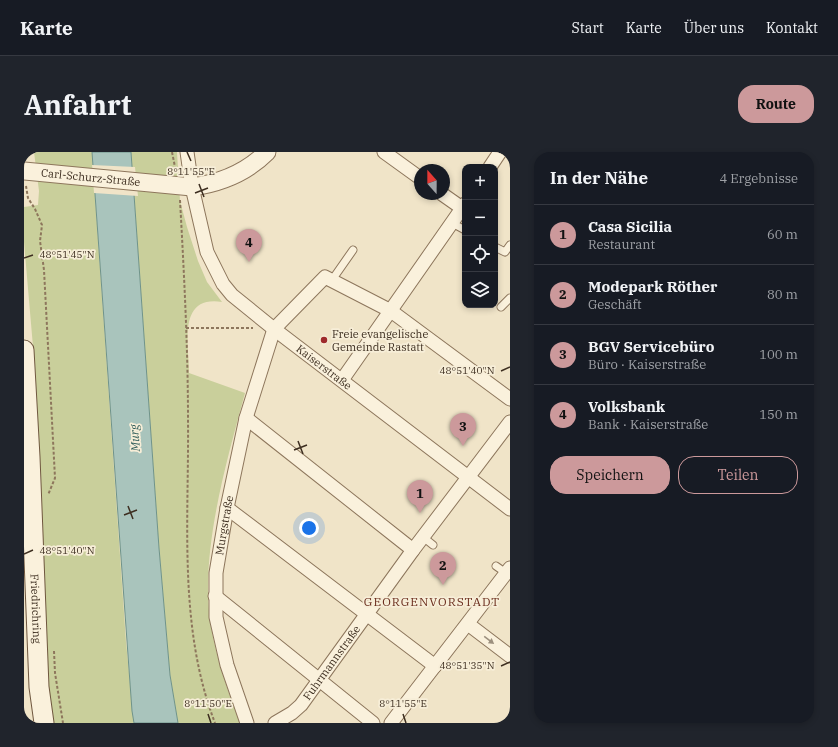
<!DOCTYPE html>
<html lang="de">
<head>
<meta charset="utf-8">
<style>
	body { margin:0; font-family:"IBM Plex Serif",serif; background:#20242c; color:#f1f3f6 }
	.controls { position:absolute; right:12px; top:12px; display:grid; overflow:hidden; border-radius:8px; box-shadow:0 2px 6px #0003 }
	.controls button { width:36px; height:36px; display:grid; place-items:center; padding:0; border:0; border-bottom:1px solid #363941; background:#171b24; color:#f1f3f6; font:20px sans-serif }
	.compass { position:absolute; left:390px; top:12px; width:36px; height:36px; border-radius:50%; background:#171b24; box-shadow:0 2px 6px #0003; rotate:339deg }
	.you { position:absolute; left:285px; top:376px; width:14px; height:14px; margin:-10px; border:3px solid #fff; border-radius:50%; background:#1a73e8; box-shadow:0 0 0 6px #1a73e833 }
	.badge { display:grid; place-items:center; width:26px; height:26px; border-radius:50%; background:#cc999b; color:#111; font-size:13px; font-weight:700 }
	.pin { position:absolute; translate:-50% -33px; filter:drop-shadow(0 1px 2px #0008) }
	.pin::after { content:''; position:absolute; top:21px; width:14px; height:12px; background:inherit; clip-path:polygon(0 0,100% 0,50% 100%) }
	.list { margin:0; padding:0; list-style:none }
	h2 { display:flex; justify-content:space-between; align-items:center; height:52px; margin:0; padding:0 16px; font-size:17px }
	h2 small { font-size:13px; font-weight:400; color:#9ea1a6 }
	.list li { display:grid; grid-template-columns:26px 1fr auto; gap:12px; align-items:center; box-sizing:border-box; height:60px; padding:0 16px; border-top:1px solid #363941 }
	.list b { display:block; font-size:15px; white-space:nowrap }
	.list p { margin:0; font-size:13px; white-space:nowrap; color:#9ea1a6 }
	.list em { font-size:13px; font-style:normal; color:#9ea1a6 }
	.actions { display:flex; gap:8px; padding:12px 16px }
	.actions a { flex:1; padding:9px 0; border:1px solid #cc999b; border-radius:16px; text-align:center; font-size:14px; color:#cc999b }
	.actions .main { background:#cc999b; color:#111 }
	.icon { flex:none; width:22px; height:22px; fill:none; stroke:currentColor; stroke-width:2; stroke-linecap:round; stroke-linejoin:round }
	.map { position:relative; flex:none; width:486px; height:571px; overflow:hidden; border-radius:16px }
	header { display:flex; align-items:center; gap:24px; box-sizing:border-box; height:56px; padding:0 20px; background:#171b24; border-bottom:1px solid #363941 }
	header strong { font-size:19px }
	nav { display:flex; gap:22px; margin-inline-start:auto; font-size:14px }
	.intro { display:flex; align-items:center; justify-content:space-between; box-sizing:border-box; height:96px; padding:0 24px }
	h1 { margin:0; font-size:28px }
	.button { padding:10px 18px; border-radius:16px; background:#cc999b; color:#111; font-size:14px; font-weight:700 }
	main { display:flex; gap:24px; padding:0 24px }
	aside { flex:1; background:#171b24; border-radius:16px; box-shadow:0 2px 6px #0003 }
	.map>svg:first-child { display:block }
	.green { fill:#c9cf9b }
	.water { fill:#a9c4bc; stroke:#6f938a }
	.pier { fill:#f0e4c8 }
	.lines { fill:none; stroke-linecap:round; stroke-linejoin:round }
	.service-casing { stroke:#8d765c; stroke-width:9 }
	.minor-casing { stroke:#8d765c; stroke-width:15 }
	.tertiary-casing { stroke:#8d765c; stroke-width:19 }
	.secondary-casing { stroke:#6f573f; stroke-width:21 }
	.path { stroke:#8d765c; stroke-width:2; stroke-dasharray:3 2; stroke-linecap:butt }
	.service { stroke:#faf1dc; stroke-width:7 }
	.minor { stroke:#faf1dc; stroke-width:13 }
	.tertiary { stroke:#faf1dc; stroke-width:17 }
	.secondary { stroke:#faf1dc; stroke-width:19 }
	.oneway { fill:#9c907e }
	.ticks { fill:none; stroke:#3d2e20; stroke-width:1.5 }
	.poi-dot { fill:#9e2a2b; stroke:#f7eed8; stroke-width:1.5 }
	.labels { text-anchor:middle; stroke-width:3.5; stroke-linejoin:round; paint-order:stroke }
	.street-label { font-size:11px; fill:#3d2e20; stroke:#f7eed8 }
	.poi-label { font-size:11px; fill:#3d2e20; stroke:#f7eed8; text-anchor:start }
	.water-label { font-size:12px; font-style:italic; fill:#2f5d5a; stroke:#f7eed8 }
	.neighbourhood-label { font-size:12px; letter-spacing:1px; fill:#6b2e1e; stroke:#f7eed8 }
	.ticks-label { font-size:10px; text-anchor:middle; fill:#3d2e20; stroke:#f7eed8; stroke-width:3.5; stroke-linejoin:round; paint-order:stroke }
</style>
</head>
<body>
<header>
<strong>Karte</strong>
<nav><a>Start</a><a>Karte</a><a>Über uns</a><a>Kontakt</a></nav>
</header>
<div class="intro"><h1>Anfahrt</h1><a class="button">Route</a></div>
<main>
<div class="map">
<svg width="486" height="571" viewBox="0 0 486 571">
	<rect width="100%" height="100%" fill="#f0e4c8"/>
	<path class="green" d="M10,0H68L102,490L110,571H29L24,536L11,218L0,90V55L14,53L15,39Z
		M107,0H153L156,49L163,75L174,109L183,130L198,150C153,143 165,193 165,221L221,241C202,312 175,402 187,475C193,508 204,540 216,571H154L153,566L146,523L135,396Z"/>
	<path class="water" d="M68,0H107L135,396L146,523L154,571H110L108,559Z"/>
	<path class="pier" d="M68,13L111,15L114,44L70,41Z"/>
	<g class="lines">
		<defs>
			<path id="service" d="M428,71L441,78
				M471,95L481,100L486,93
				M308,128L329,98
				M477,155L486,146
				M399,385L409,393
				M472,414L482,421"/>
			<g id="minor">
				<path id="s1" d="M163,0L168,35L183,100L199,132L208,143L250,177L486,357"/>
				<path d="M360,0L396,26"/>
				<path d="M466,15L476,0"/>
				<path d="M418,42L438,56"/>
				<path d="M318,228L441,52"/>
				<path d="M222,266L389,398"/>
				<path d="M203,356L411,514"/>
				<path d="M191,444L349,571"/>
				<path d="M444,472L486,504"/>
				<path id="s2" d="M223,571L203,513L192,465V421L203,356L222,266L250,177L301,125L367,159L486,247"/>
				<path id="s3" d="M251,571L268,561L277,553L389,398L486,270"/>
				<path d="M367,571L486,416"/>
			</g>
			<g id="tertiary">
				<path id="s4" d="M0,19L168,35C197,31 223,20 243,0"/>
			</g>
			<g id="secondary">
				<path id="s5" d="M0,198L6,305L15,535L20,571"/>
			</g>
		</defs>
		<use href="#service" class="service-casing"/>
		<use href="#minor" class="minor-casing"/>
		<use href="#tertiary" class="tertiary-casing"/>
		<use href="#secondary" class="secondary-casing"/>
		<path class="path" d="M148,0L152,20
			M1,6L5,0
			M2,34L4,46L11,57L18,73L16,89L20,118L31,326L24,343
			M156,48C160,121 164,195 164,268C165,369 154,475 191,571
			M162,176H229
			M30,499L31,521L39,571"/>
		<use href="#service" class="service"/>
		<use href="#minor" class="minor"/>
		<use href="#tertiary" class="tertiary"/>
		<use href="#secondary" class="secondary"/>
	</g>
	<defs><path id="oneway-solid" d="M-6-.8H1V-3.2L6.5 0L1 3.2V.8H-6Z"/></defs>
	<use class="oneway" href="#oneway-solid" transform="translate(465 488) rotate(37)"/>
	<path class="ticks" d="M163,0L167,9M175,32L180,45M171,41L184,36M0,106L9,103M477,219L486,215M274,289L279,302M270,298L283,293M104,354L109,367M100,363L113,358M0,402L9,398M477,514L486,510M184,562L187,571M379,562L382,571"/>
	<circle class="poi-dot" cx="300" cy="188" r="4"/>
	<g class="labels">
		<g class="street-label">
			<text dy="4" stroke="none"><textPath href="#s4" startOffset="67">Carl-Schurz-Straße</textPath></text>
			<text dy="4" stroke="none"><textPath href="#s1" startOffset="269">Kaiserstraße</textPath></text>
			<text dy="4" stroke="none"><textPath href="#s2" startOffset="203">Murgstraße</textPath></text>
			<text dy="4" stroke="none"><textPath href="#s5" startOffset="259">Friedrichring</textPath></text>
			<text dy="4" stroke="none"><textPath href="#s3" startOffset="84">Fuhrmannstraße</textPath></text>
		</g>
		<g class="poi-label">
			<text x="308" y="186">Freie evangelische<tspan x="308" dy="13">Gemeinde Rastatt</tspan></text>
		</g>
		<g class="water-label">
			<text transform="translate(111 286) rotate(-94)" y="4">Murg</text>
		</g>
		<g class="neighbourhood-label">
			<text x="408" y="454">GEORGENVORSTADT</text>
		</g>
	</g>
	<g class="ticks-label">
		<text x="167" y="23">8°11'55"E</text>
		<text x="43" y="106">48°51'45"N</text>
		<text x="443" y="222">48°51'40"N</text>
		<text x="43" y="402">48°51'40"N</text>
		<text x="443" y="517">48°51'35"N</text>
		<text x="184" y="555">8°11'50"E</text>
		<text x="379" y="555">8°11'55"E</text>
	</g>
</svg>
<div class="controls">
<button>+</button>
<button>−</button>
<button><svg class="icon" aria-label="locate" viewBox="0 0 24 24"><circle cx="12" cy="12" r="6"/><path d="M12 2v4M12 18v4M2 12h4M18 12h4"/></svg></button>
<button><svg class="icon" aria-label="layers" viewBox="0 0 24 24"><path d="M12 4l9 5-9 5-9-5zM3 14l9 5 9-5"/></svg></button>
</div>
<svg class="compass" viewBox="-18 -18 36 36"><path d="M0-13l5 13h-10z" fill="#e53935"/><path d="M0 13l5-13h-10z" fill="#9ea1a6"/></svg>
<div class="you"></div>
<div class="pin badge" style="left:396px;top:361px">1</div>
<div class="pin badge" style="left:419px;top:433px">2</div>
<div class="pin badge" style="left:439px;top:294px">3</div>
<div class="pin badge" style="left:225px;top:110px">4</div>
</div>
<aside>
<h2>In der Nähe<small>4 Ergebnisse</small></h2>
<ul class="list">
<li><span class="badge">1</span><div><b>Casa Sicilia</b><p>Restaurant</p></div><em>60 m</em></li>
<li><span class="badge">2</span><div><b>Modepark Röther</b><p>Geschäft</p></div><em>80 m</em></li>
<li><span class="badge">3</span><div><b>BGV Servicebüro</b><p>Büro · Kaiserstraße</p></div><em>100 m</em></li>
<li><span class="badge">4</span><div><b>Volksbank</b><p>Bank · Kaiserstraße</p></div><em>150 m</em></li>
</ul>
<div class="actions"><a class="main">Speichern</a><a>Teilen</a></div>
</aside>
</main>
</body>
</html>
